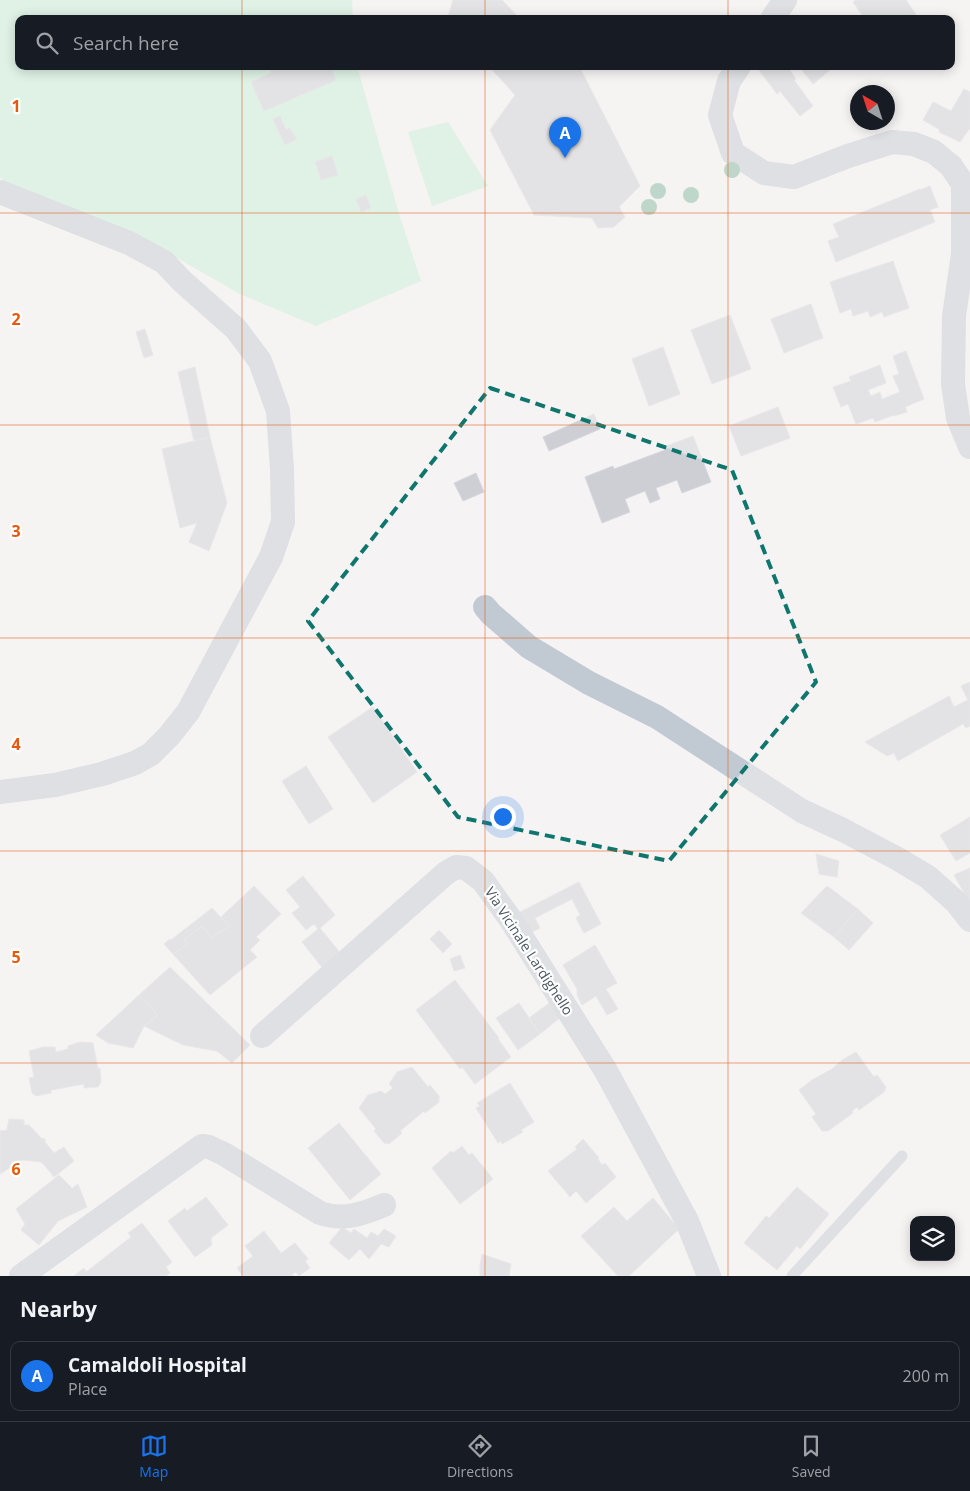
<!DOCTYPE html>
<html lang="en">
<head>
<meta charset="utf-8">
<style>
	body { margin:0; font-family:"Open Sans",sans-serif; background:#20242c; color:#f1f3f6 }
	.controls { position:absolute; right:15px; bottom:15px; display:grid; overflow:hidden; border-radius:10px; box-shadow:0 2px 12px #0003 }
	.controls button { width:45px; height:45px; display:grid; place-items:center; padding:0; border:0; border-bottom:1px solid #363941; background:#171b24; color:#f1f3f6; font:25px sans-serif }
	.compass { position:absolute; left:850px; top:85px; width:45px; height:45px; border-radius:50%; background:#171b24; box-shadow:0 2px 12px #0003; rotate:321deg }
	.you { position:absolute; left:502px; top:816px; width:18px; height:18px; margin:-12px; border:4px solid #fff; border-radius:50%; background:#1a73e8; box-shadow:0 0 0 8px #1a73e833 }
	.badge { display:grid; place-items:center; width:32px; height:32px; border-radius:50%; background:#1a73e8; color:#fff; font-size:16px; font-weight:700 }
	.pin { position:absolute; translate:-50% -41px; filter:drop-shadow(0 1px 2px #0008) }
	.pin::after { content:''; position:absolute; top:26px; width:18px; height:15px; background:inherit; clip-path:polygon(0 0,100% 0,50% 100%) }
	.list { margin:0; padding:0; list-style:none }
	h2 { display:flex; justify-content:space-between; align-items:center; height:65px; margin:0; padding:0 20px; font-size:21px }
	h2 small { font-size:16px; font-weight:400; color:#9ea1a6 }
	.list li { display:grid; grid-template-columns:32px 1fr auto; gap:15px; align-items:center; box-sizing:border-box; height:70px; margin:0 10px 10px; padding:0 10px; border:1px solid #363941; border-radius:10px }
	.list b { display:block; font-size:19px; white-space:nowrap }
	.list p { margin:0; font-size:16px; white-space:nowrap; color:#9ea1a6 }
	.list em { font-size:16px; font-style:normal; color:#9ea1a6 }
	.icon { flex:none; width:28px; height:28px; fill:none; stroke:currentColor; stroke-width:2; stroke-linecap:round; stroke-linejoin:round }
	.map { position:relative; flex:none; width:970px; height:1276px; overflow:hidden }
	.search { position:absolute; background:#171b24; box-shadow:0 2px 12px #0003; left:15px; right:15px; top:15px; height:55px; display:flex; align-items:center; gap:12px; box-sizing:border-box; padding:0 18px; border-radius:10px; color:#9ea1a6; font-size:19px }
	.sheet { height:145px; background:#171b24 }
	nav { display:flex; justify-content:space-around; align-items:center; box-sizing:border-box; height:70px; border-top:1px solid #363941; background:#171b24; font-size:14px; color:#9ea1a6 }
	nav a { display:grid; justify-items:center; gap:2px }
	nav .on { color:#1a73e8 }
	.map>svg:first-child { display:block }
	.green { fill:#c3f1d5 }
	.building { fill:#cdcfd5; stroke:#d7d9de }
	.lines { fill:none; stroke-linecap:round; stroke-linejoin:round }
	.lane { stroke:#c1cad2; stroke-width:11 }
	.street { stroke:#c1cad2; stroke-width:24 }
	.tree { fill:#7bb799 }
	.marked { fill:none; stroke:#0f766e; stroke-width:4; stroke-dasharray:10 6; stroke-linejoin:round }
	.grid { fill:none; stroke:#e8590c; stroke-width:1; stroke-opacity:0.55 }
	.labels { text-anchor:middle; stroke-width:4.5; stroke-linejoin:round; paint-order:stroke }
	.street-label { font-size:14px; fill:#4a5661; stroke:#fff }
	.grid-label { font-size:16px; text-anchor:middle; font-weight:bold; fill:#e8590c; stroke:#fff; stroke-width:4.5; stroke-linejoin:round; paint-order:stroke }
</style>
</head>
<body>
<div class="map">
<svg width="970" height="1276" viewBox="0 0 970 1276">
	<rect width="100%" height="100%" fill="#f5f3f3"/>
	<path class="green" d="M0,0H352L353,19H19V66H357L400,217L421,281L316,326L240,294L135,234L4,182L0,177Z
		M448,122L488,186L432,206L408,132Z"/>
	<path class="building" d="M453,0H502L520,19H449L448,17Z
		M856,0H906L919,19H865L853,2Z
		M271,66H330L336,80L264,111L251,82L271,73L269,67Z
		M489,66H579L640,186L619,207L625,217L614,227L598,228L592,218L534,215L490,130L515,95Z
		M756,66H787L796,79L794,80L813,106L800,116L780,91L777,94Z
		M799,66H835L813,84Z
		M964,89L970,92V128L960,142L939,132L940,130L923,120L933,102L951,111Z
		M280,116L286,130L289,128L297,139L285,145L273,119Z
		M332,156L338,175L321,180L315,162Z
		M930,186L938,207L930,210L935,222L836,262L828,241L839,237L833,224L920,189V190Z
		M366,195L371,208L361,212L356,199Z
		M893,261L909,308L884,317L882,312L870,317L868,311L853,316L851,309L840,313L830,282Z
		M811,304L823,338L784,353L771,319Z
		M730,315L751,369L712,384L691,330Z
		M145,329L153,355L144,358L136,332Z
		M663,347L680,394L649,406L632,359Z
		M906,351L924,399L905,407L907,412L894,416V415L875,422L873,418L856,424L848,404L841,407L833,387L851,381L849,377L880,365L886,383L868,390L871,396L880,392L882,399L900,392L893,376L899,374L893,356Z
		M195,367L210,437L194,441L178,372Z
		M778,407L790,438L741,456L729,426Z
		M594,414L600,429L549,451L543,437Z
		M693,436L711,482L682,493L677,480L656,488L660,499L650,503L645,491L625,499L630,512L602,523L585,477L613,466L614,469L665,450L664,447Z
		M210,437L227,503L209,551L189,542L197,523L180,528L162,449Z
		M476,473L484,492L463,501L454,483Z
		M970,682V726L966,728L963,724L898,761L894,753L887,756L865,742L949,696L954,707L968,700L961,686Z
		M373,707L417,772L373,803L328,737Z
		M306,766L333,809L309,824L282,781Z
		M970,817V853L956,861L940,835Z
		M816,854L839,861L837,877L819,874Z
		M970,868V903L954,875Z
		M303,876L335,915L320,928L342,955L324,970L302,942L318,929L314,924L306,930L292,913L300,907L286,890Z
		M579,882L601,924L584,933L576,918L580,915L572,899L535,918L540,928L529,934L518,913Z
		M254,886L281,914L256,937L260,940L250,950L257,957L210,995L173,954L188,944L184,940L202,926L212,938L229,926L221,917Z
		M827,886L858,909L834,937L801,913Z
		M212,908L229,926L212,938L202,926L184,940L188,944L173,954L164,944L170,939L171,940Z
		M858,909L873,923L849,950L834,937Z
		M439,930L452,944L443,953L430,939Z
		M595,945L617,983L606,989L618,1009L607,1015L596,996L582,1005L577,995V989L563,965Z
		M460,955L465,968L454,971L450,959Z
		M170,967L250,1045L232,1063L217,1051L183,1045L144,1026L158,1015L139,995Z
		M455,980L499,1038L498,1039L511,1057L475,1084L462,1067L460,1069L416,1010Z
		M139,995L158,1015L144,1026L133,1048L108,1043L96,1035Z
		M552,1001L562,1016L540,1034L529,1018Z
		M519,1003L540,1034L518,1050L496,1018Z
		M80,1042L93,1043L98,1069L100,1068L101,1082L98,1087L84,1088V1084L51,1090V1093L36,1096L32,1093L29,1078L34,1077L29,1051L43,1047H55L56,1052L68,1049V1046Z
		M856,1052L874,1077L877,1075L886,1087L884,1092L859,1110L857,1107L852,1111L853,1113L828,1131H822L812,1117L816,1114L799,1090L812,1080L832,1069L842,1060Z
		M412,1067L428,1087L430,1085L439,1096V1102L425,1113L424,1111L400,1131L402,1133L389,1144L384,1143L374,1131L376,1129L359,1108L368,1095L381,1091L385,1094L393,1088L389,1084L397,1072Z
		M510,1083L534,1122L521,1130L523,1132L502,1144L501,1141L498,1143L476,1108L480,1106L477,1103Z
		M9,1119L24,1120V1125H29L41,1138L45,1139V1142L54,1153L64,1147L74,1161L54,1177L45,1166L41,1162L22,1160L0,1174V1131L7,1130Z
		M339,1123L381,1174L350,1200L308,1148Z
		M583,1139L599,1158L598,1159L602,1165L605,1163L616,1177L586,1203L576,1191L570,1197L548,1171L577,1149L575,1147Z
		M462,1146L469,1155L472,1153L493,1179L460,1204L432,1168L451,1151L453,1153Z
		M59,1175L72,1188L78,1184L87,1207L58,1221L39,1245L21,1230L25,1224L16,1209Z
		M797,1187L829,1214L800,1249L797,1246L777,1270L744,1243L766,1216L769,1218Z
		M206,1197L228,1225L211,1238L212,1245L195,1257L168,1221L185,1208L187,1211Z
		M653,1198L679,1229L629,1276H618L581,1236L614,1207L627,1221Z
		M142,1223L172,1262L166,1267L170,1273L166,1276H74L84,1268L86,1272L131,1237L128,1233Z
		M342,1227L351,1233L354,1229L367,1238L371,1232L378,1236L384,1229L396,1236L389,1247L381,1244L369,1259L360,1249L349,1260L329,1243Z
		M264,1231L281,1253L295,1243L308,1259L305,1261L310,1268L299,1276L296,1272L292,1274L293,1276H243L237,1268L253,1256L245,1246Z
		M482,1254L511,1264L509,1276H480V1265Z"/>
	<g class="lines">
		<path class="lane" d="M792,1276L902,1156"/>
		<path class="street" d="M772,19L785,0
			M739,66L729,81L720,115L733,153L764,173L794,177L848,156L892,142L914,144L934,152L951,166L963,184V254L954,316L953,384L958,418L970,447
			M0,192L129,243L164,262L182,281L236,329L260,361L278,411L282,469L283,522L271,557L188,712L169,736L151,754L135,763L102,774L55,785L0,792
			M485,607L491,614L529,647L589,683L657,717L802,811L843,830L898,859L928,877L956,902L970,920
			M262,1036L446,873L456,867L466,868L483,881L511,920L606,1071L687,1221L709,1276
			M21,1276L202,1146L209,1147L224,1154L320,1213C343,1221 363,1214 384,1205"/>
	</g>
	<g class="tree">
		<circle cx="732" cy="170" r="8"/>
		<circle cx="658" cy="191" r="8"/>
		<circle cx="691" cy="195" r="8"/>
		<circle cx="649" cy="207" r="8"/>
	</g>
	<path d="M0 0H970V1276H0ZM490,388L732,470L816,682L669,861L458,817L308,621Z" fill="#f5f3f3" fill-opacity=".55" fill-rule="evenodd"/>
	<path class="marked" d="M490,388L732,470L816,682L669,861L458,817L308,621Z"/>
	<path class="grid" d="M242,0V19M485,0V19M728,0V19M242,66V1276M485,66V1276M728,66V1276M0,213H970M0,425H970M0,638H970M0,851H970M0,1063H970"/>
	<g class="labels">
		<g class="street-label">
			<text transform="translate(529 951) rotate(57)" y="5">Via Vicinale Lardighello</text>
		</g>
	</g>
	<g class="grid-label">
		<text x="16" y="112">1</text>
		<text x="16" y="325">2</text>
		<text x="16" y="537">3</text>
		<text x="16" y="750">4</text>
		<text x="16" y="963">5</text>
		<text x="16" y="1175">6</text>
	</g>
</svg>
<div class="controls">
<button><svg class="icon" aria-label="layers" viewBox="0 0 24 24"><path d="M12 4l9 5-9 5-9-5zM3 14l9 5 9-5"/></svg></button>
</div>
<svg class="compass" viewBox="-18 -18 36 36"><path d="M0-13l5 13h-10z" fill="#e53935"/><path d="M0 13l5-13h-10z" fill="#9ea1a6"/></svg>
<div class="you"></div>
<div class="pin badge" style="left:565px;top:158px">A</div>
<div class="search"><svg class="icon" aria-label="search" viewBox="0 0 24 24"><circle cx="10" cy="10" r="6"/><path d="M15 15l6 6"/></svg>Search here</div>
</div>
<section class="sheet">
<h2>Nearby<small></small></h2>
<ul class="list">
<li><span class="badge">A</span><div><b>Camaldoli Hospital</b><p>Place</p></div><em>200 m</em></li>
</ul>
</section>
<nav>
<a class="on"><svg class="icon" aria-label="map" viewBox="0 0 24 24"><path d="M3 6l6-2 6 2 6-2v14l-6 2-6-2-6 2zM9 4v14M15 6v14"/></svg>Map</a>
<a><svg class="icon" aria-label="directions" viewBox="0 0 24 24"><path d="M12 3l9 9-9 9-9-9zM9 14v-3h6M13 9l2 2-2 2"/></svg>Directions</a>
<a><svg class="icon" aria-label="saved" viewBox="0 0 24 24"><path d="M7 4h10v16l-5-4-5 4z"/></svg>Saved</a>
</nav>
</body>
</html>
